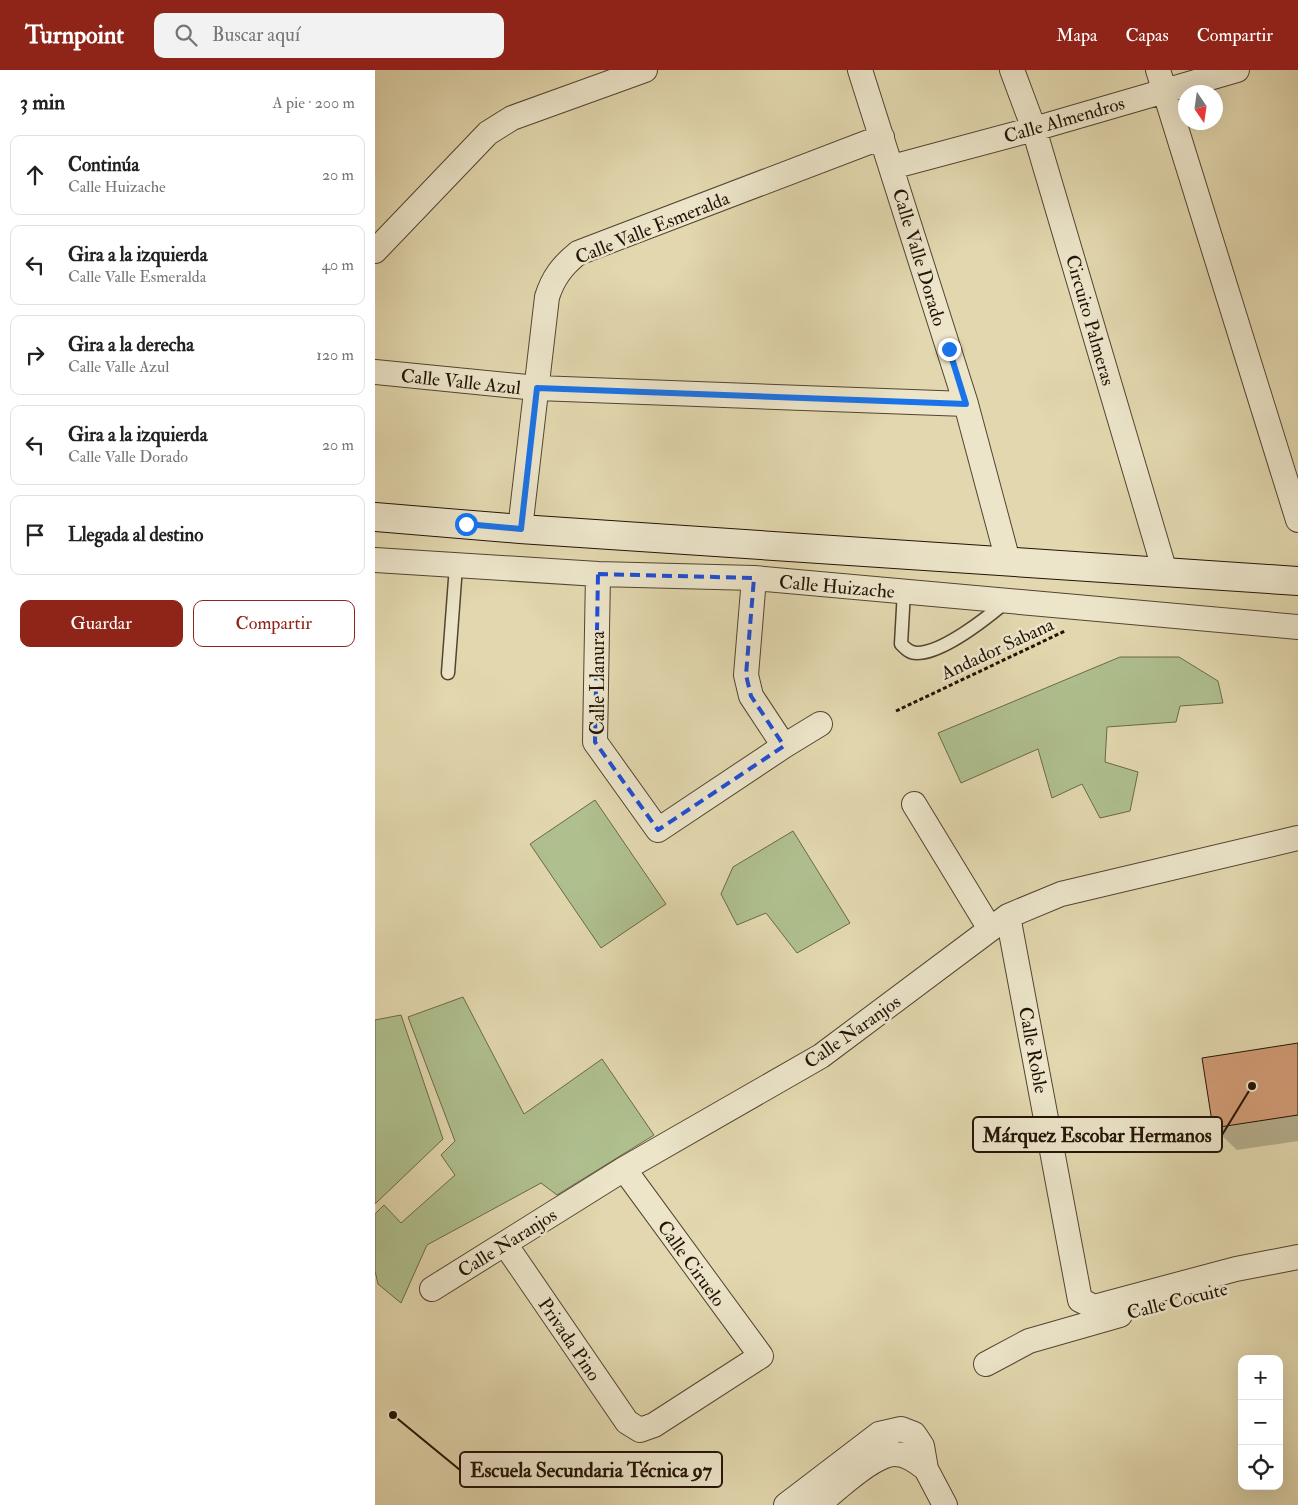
<!DOCTYPE html>
<html lang="es">
<head>
<meta charset="utf-8">
<style>
	body { margin:0; font-family:"IM FELL Double Pica",serif; background:#f2f2f2; color:#222 }
	.controls { position:absolute; right:15px; bottom:15px; display:grid; overflow:hidden; border-radius:10px; box-shadow:0 5px 20px #0002 }
	.controls button { width:45px; height:45px; display:grid; place-items:center; padding:0; border:0; border-bottom:1px solid #e0e0e0; background:#fff; color:#222; font:25px sans-serif }
	.compass { position:absolute; left:803px; top:15px; width:45px; height:45px; border-radius:50%; background:#fff; box-shadow:0 5px 20px #0002; rotate:167deg }
	.stop { position:absolute; width:15px; height:15px; margin:-11px; border:4px solid #1a73e8; border-radius:50%; background:#fff }
	.stop.end { background:#1a73e8; border-color:#fff; box-shadow:0 1px 5px #0008 }
	.list { margin:0; padding:0; list-style:none }
	h2 { display:flex; justify-content:space-between; align-items:center; height:65px; margin:0; padding:0 20px; font-size:21px }
	h2 small { font-size:16px; font-weight:400; color:#767676 }
	.list li { display:grid; grid-template-columns:32px 1fr auto; gap:15px; align-items:center; box-sizing:border-box; height:80px; margin:0 10px 10px; padding:0 10px; border:1px solid #e0e0e0; border-radius:10px }
	.list b { display:block; font-size:19px; white-space:nowrap }
	.list p { margin:0; font-size:16px; white-space:nowrap; color:#767676 }
	.list em { font-size:16px; font-style:normal; color:#767676 }
	.actions { display:flex; gap:10px; padding:15px 20px }
	.actions a { flex:1; padding:11px 0; border:1px solid #8f2418; border-radius:10px; text-align:center; font-size:18px; color:#8f2418 }
	.actions .main { background:#8f2418; color:#fff }
	.icon { flex:none; width:28px; height:28px; fill:none; stroke:currentColor; stroke-width:2; stroke-linecap:round; stroke-linejoin:round }
	.map { position:relative; flex:none; width:923px; height:1435px; overflow:hidden }
	header { display:flex; align-items:center; gap:30px; box-sizing:border-box; height:70px; padding:0 25px; background:#8f2418; color:#fff }
	header strong { font-size:24px }
	nav { display:flex; gap:28px; margin-inline-start:auto; font-size:18px }
	.search { width:350px; height:45px; background:#f2f2f2; display:flex; align-items:center; gap:12px; box-sizing:border-box; padding:0 18px; border-radius:10px; color:#767676; font-size:19px }
	main { display:flex }
	aside { flex:1; background:#fff }
	.map>svg:first-child { display:block }
	.green { fill:#afbf8e; stroke:#69694a }
	.shadow { fill:#0003 }
	.building { fill:#d19b75; stroke:#231306 }
	.lines { fill:none; stroke-linecap:round; stroke-linejoin:round }
	.service-casing { stroke:#534430; stroke-width:15 }
	.minor-casing { stroke:#534430; stroke-width:26 }
	.secondary-casing { stroke:#231306; stroke-width:30 }
	.path { stroke:#231306; stroke-width:3; stroke-dasharray:4 2.5; stroke-linecap:butt }
	.service { stroke:#ece5ca; stroke-width:12 }
	.minor { stroke:#ece5ca; stroke-width:24 }
	.secondary { stroke:#ece5ca; stroke-width:28 }
	.route { stroke:#1a73e8; stroke-width:6 }
	.marked { fill:none; stroke:#1d4ed8; stroke-width:4; stroke-dasharray:10 6; stroke-linejoin:round }
	.labels { text-anchor:middle; stroke-width:5; stroke-linejoin:round; paint-order:stroke }
	.street-label { font-size:19px; fill:#231306; stroke:#ece5ca }
	.leader { fill:none; stroke:#231306; stroke-width:2 }
	.callout-dot { fill:#231306; stroke:#ece5ca; stroke-width:2 }
	.callout { fill:#ece5ca; stroke:#231306; stroke-width:2 }
	.callout-label { font-size:20px; text-anchor:middle; font-weight:bold; fill:#231306 }
</style>
</head>
<body>
<header>
<strong>Turnpoint</strong>
<div class="search"><svg class="icon" aria-label="search" viewBox="0 0 24 24"><circle cx="10" cy="10" r="6"/><path d="M15 15l6 6"/></svg>Buscar aquí</div>
<nav><a>Mapa</a><a>Capas</a><a>Compartir</a></nav>
</header>
<main>
<aside>
<h2>3 min<small>A pie · 200 m</small></h2>
<ul class="list">
<li><svg class="icon" aria-label="ahead" viewBox="0 0 24 24"><path d="M12 20V5M6 11l6-6 6 6"/></svg><div><b>Continúa</b><p>Calle Huizache</p></div><em>20 m</em></li>
<li><svg class="icon" aria-label="left" viewBox="0 0 24 24"><path d="M17 20v-9H6M10 6l-5 5 5 5"/></svg><div><b>Gira a la izquierda</b><p>Calle Valle Esmeralda</p></div><em>40 m</em></li>
<li><svg class="icon" aria-label="right" viewBox="0 0 24 24"><path d="M7 20v-9h11M14 6l5 5-5 5"/></svg><div><b>Gira a la derecha</b><p>Calle Valle Azul</p></div><em>120 m</em></li>
<li><svg class="icon" aria-label="left" viewBox="0 0 24 24"><path d="M17 20v-9H6M10 6l-5 5 5 5"/></svg><div><b>Gira a la izquierda</b><p>Calle Valle Dorado</p></div><em>20 m</em></li>
<li><svg class="icon" aria-label="arrive" viewBox="0 0 24 24"><path d="M6 21V4h12l-3 4 3 4H6"/></svg><div><b>Llegada al destino</b></div></li>
</ul>
<div class="actions"><a class="main">Guardar</a><a>Compartir</a></div>
</aside>
<div class="map">
<svg width="923" height="1435" viewBox="0 0 923 1435">
	<rect width="100%" height="100%" fill="#e2d7ae"/>
	<filter id="stains"><feTurbulence type="fractalNoise" baseFrequency=".004" numOctaves="4"/><feColorMatrix values="0 0 0 0 .2 0 0 0 0 .09 0 0 0 0 .02 0 0 0 .5 -.17"/></filter>
	<radialGradient id="worn" r=".72"><stop offset=".6" stop-color="#630" stop-opacity="0"/><stop offset="1" stop-color="#630" stop-opacity=".3"/></radialGradient>
	<path class="green" d="M745,587H804L843,611L848,633L805,636L801,652L732,657L730,692L763,702L755,741L725,748L707,714L677,728L663,679L586,713L563,663Z
		M220,730L291,834L226,878L155,774Z
		M418,761L475,853L422,883L391,843L362,855L346,824L358,797Z
		M88,927L149,1044L227,989L279,1065L182,1125L166,1113L52,1175L26,1233L3,1214L0,1201V1144L9,1135L26,1153L80,1105L66,1085L80,1071L33,947Z
		M26,945L68,1069L0,1134V950Z"/>
	<path class="shadow" d="M923,974V1071L862,1080L839,1058L829,989Z"/>
	<path class="building" d="M923,973V1045L838,1058L827,988Z"/>
	<g class="lines">
		<defs>
			<path id="service" d="M529,521L526,574C531,579 535,583 542,583C568,583 613,547 632,531
				M73,603L81,496"/>
			<path id="minor" d="M485,0L591,334L633,491
				M637,0L659,59L790,502
				M783,0L923,450
				M517,97L659,59L862,0
				M0,181L113,63L137,48L270,0
				M0,302L162,318L591,334
				M145,459L172,227C178,208 187,196 203,183L507,67
				M0,490L223,504L379,508L923,557
				M223,504L220,672L283,760L409,676L445,654
				M379,508L371,605L376,626L409,676
				M539,734L615,859
				M633,846L705,1230L719,1237L861,1199L923,1187
				M130,1174L252,1352L265,1360L279,1355L386,1286L249,1099
				M57,1219L249,1099L446,986L633,846L686,824L923,768
				M611,1294L654,1271L745,1245
				M411,1435L504,1364L526,1359L539,1364L547,1376L551,1399L570,1435
				M443,1435C460,1421 498,1384 520,1384C532,1384 542,1392 551,1399"/>
			<path id="secondary" d="M0,447L145,459L923,511"/>
		</defs>
		<use href="#service" class="service-casing"/>
		<use href="#minor" class="minor-casing"/>
		<use href="#secondary" class="secondary-casing"/>
		<path class="path" d="M521,641L690,561"/>
		<use href="#service" class="service"/>
		<use href="#minor" class="minor"/>
		<use href="#secondary" class="secondary"/>
	</g>
	<g class="lines">
		<path class="route" d="M91,454L146,459L162,318L591,334L574,279"/>
	</g>
	<path class="marked" d="M223,504L379,508L371,605L376,626L409,676L283,760L220,672Z"/>
	<g class="labels">
		<g class="street-label">
			<text transform="translate(689 49) rotate(-16)" y="7">Calle Almendros</text>
			<text transform="translate(277 157) rotate(-22)" y="7">Calle Valle Esmeralda</text>
			<text transform="translate(545 187) rotate(73)" y="7">Calle Valle Dorado</text>
			<text transform="translate(716 250) rotate(74)" y="7">Circuito Palmeras</text>
			<text transform="translate(86 311) rotate(6)" y="7">Calle Valle Azul</text>
			<text transform="translate(462 516) rotate(5)" y="7">Calle Huizache</text>
			<text transform="translate(622 578) rotate(-25)" y="7">Andador Sabana</text>
			<text transform="translate(222 613) rotate(-90)" y="7">Calle Llanura</text>
			<text transform="translate(477 961) rotate(-35)" y="7">Calle Naranjos</text>
			<text transform="translate(659 980) rotate(79)" y="7">Calle Roble</text>
			<text transform="translate(132 1172) rotate(-32)" y="7">Calle Naranjos</text>
			<text transform="translate(317 1193) rotate(54)" y="7">Calle Ciruelo</text>
			<text transform="translate(802 1230) rotate(-14)" y="7">Calle Cocuite</text>
			<text transform="translate(195 1269) rotate(56)" y="7">Privada Pino</text>
		</g>
	</g>
	<path class="leader" d="M877 1016L847 1065M18 1345L85 1400"/>
	<g class="callout-dot">
		<circle cx="877" cy="1016" r="5"/>
		<circle cx="18" cy="1345" r="5"/>
	</g>
	<g class="callout">
		<rect x="598" y="1047" width="249" height="35" rx="5"/>
		<rect x="85" y="1382" width="262" height="35" rx="5"/>
	</g>
	<g class="callout-label">
		<text x="722" y="1072">Márquez Escobar Hermanos</text>
		<text x="216" y="1407">Escuela Secundaria Técnica 97</text>
	</g>
	<rect width="100%" height="100%" filter="url(#stains)"/>
	<rect width="100%" height="100%" fill="url(#worn)"/>
</svg>
<div class="controls">
<button>+</button>
<button>−</button>
<button><svg class="icon" aria-label="locate" viewBox="0 0 24 24"><circle cx="12" cy="12" r="6"/><path d="M12 2v4M12 18v4M2 12h4M18 12h4"/></svg></button>
</div>
<svg class="compass" viewBox="-18 -18 36 36"><path d="M0-13l5 13h-10z" fill="#e53935"/><path d="M0 13l5-13h-10z" fill="#767676"/></svg>
<div class="stop" style="left:91px;top:454px"></div>
<div class="stop end" style="left:574px;top:279px"></div>
</div>
</main>
</body>
</html>
